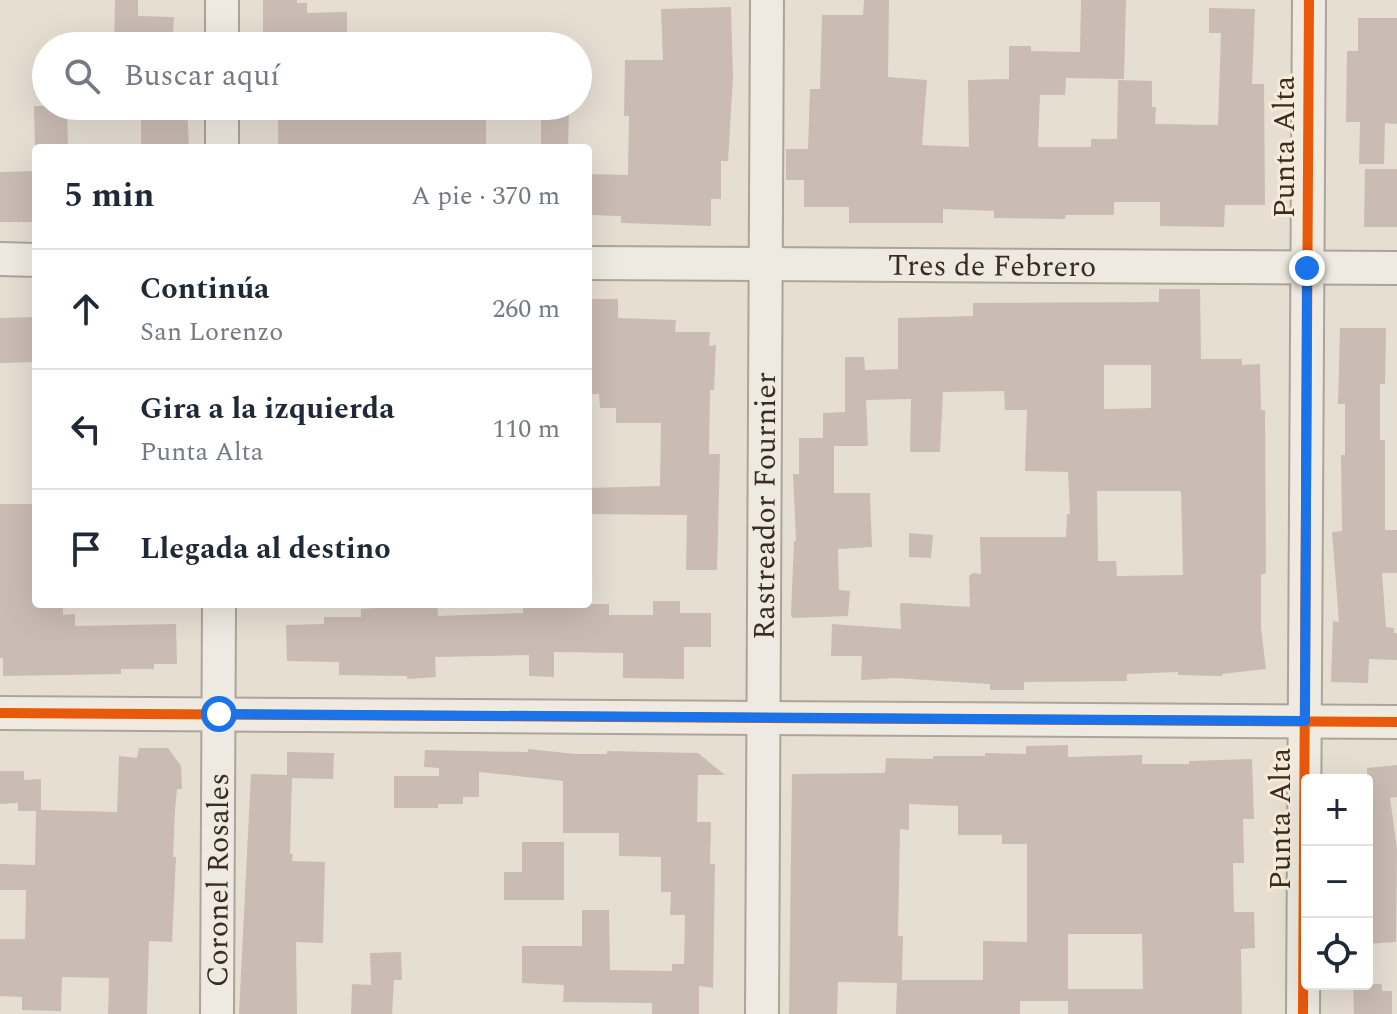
<!DOCTYPE html>
<html lang="es">
<head>
<meta charset="utf-8">
<style>
	body { margin:0; font-family:Spectral,serif; background:#f2f2f3; color:#1f2937 }
	.controls { position:absolute; right:24px; bottom:24px; display:grid; overflow:hidden; border-radius:8px; box-shadow:0 8px 32px #0002 }
	.controls button { width:72px; height:72px; display:grid; place-items:center; padding:0; border:0; border-bottom:2px solid #e0e1e3; background:#fff; color:#1f2937; font:40px sans-serif }
	.stop { position:absolute; width:24px; height:24px; margin:-18px; border:6px solid #1a73e8; border-radius:50%; background:#fff }
	.stop.end { background:#1a73e8; border-color:#fff; box-shadow:0 2px 8px #0008 }
	.list { margin:0; padding:0; list-style:none }
	h2 { display:flex; justify-content:space-between; align-items:center; height:104px; margin:0; padding:0 32px; font-size:34px }
	h2 small { font-size:26px; font-weight:400; color:#747a83 }
	.list li { display:grid; grid-template-columns:52px 1fr auto; gap:24px; align-items:center; box-sizing:border-box; height:120px; padding:0 32px; border-top:2px solid #e0e1e3 }
	.list b { display:block; font-size:30px; white-space:nowrap }
	.list p { margin:0; font-size:26px; white-space:nowrap; color:#747a83 }
	.list em { font-size:26px; font-style:normal; color:#747a83 }
	.icon { flex:none; width:44px; height:44px; fill:none; stroke:currentColor; stroke-width:2; stroke-linecap:round; stroke-linejoin:round }
	.map { position:relative; flex:none; width:1397px; height:1014px; overflow:hidden }
	.search { position:absolute; background:#fff; box-shadow:0 8px 32px #0002; left:32px; top:32px; width:560px; height:88px; display:flex; align-items:center; gap:20px; box-sizing:border-box; padding:0 28px; border-radius:44px; color:#747a83; font-size:30px }
	.panel { position:absolute; background:#fff; box-shadow:0 8px 32px #0002; left:32px; top:144px; width:560px; height:464px; border-radius:8px }
	.map>svg:first-child { display:block }
	.building { fill:#cabcb2; fill-rule:evenodd }
	.lines { fill:none; stroke-linecap:round; stroke-linejoin:round }
	.minor-casing { stroke:#aca499; stroke-width:36 }
	.minor { stroke:#eeeae2; stroke-width:32 }
	.cycleway-casing { stroke:#f6ebd8; stroke-width:15 }
	.cycleway { stroke:#e8590c; stroke-width:10 }
	.route { stroke:#1a73e8; stroke-width:10 }
	.labels { text-anchor:middle; stroke-width:6; stroke-linejoin:round; paint-order:stroke }
	.street-label { font-size:30px; fill:#3b2c21; stroke:#f6ebd8 }
</style>
</head>
<body>
<div class="map">
<svg width="1397" height="1014" viewBox="0 0 1397 1014">
	<rect width="100%" height="100%" fill="#e6ded1"/>
	<path class="building" d="M115,0H138V16L174,17L172,46H114Z
		M263,0H297V3H307V13L347,12V34L305,35L306,46H263Z
		M864,0H889L888,77L927,80L922,145L969,147L968,80L1009,79V46H1031V51L1080,52L1081,0H1126L1124,79L1066,78L1065,95H1040L1038,147H1091V139H1117L1118,80L1152,81V107H1156L1155,124L1218,125L1221,33H1209V8L1255,9L1252,84H1264L1265,205H1225L1224,227L1160,226V202H1114V215H1066L1065,219L994,218V211L943,209V223H849V207H804V180H786V149H808L810,89H820L822,15H863Z
		M731,7L733,77L728,161H721V199H711V226L621,223V216L588,215V174L628,175L629,116H624L625,60H663L661,9Z
		M1358,18H1397V124L1385,123L1384,164H1359L1360,122H1346L1347,51H1358Z
		M34,106H67L68,148H35Z
		M141,106H187L189,148H141Z
		M278,106H486V145L447,148H278Z
		M541,107H569L568,148H541Z
		M1365,169H1397V227H1364Z
		M36,171L33,222H0V172Z
		M1159,289H1200L1201,359H1242V365L1260,364L1261,410H1265L1266,573L1261,575V628L1266,669L1222,674V676L1178,675V672L1127,674V681L1024,682V690H990V684L895,678L861,680L862,656H831L832,624L901,629L900,604L903,603L970,607L969,576L973,573L981,574L980,537H1066L1067,514H1070L1068,472L1025,471L1027,410H1005L1004,391L943,392L940,452H910L911,399L866,400L868,444L867,446H834V493H870L872,547L838,549L839,590L850,591L848,616L793,618L791,615L794,541H796L793,474H799V438H823V413L845,412V357H864L865,370L898,369V318L973,316V303L1159,302ZM1104,365H1151V408L1104,409ZM1097,491H1181L1183,575L1117,576L1116,561H1098Z
		M588,299H618V318L676,320L675,332H710L709,346L716,345L714,390H710L709,454H720L717,570H686L687,515L588,514V488L660,486L661,423H616V408H600L599,394H591L592,338L588,337Z
		M36,317V362L0,363V318Z
		M1340,328H1386L1385,384H1380V440H1385V530H1397V573H1382L1386,627L1394,628V633H1397V660L1369,659L1368,683L1331,682L1333,621L1339,622L1332,532L1342,531L1341,455H1345V404H1338Z
		M0,504H36V604H63V615L75,614V626L176,624L177,664H154V669H121V674L3,676V658H0Z
		M909,533L933,535L931,558L909,557Z
		M653,601H680V613H711V647H684V679L623,678V653L554,652V677L529,676V655L435,657L436,677L407,679V676L339,675V662L287,661L286,625L324,624V617H361V609L437,604L438,616L523,613V604H609V615H653Z
		M1068,745V757L1142,755V764H1189V761L1252,759L1254,819H1243L1244,863H1233L1234,912H1254L1255,948L1241,949L1242,1014H1068V989H1143L1142,934H1068V1001H1020V1014H896L897,983L838,982L837,1014H789L792,774L885,773L886,758L933,759V756H985V753L1026,754V746ZM909,804L958,806V835H1002V844H1027V942L983,941V980H902L903,936H898L900,829L909,830Z
		M139,748H168L181,766L182,789H177L175,810L173,857H176L172,942L149,941L147,1014H108L109,978L62,977L61,1011L22,1010V997L0,996V939H25L26,890H0V864L35,865L36,811H18V803L0,804V771H24V780L41,779V810L117,812L119,756L137,758Z
		M528,749L576,754H607V751L698,753L725,775H698L697,822H711L710,864H715L713,988L699,986V1014H652V1003L563,1002L564,985L522,983V946H582V910H609L610,970L672,971V964H684L685,915H670L671,892H661V857L619,856V833H563V781L479,772V797H463V804H438V808H394V776H439V768L424,767L425,750L528,752Z
		M287,752L334,753L333,779L292,778L290,854H293L292,861L325,862L323,943L296,942L297,1014H239L251,774L287,775Z
		M1397,765V797L1390,798L1397,849L1396,942L1367,944V768Z
		M522,842H564V900H504V872H522Z
		M401,952L402,980H394L392,1014H351L352,984L371,985L370,953Z
		M1353,984H1382V991H1392V1014H1354Z"/>
	<g class="lines">
		<defs>
			<g id="minor">
				<path d="M222,46V0"/>
				<path d="M222,148V106"/>
				<path d="M0,259L36,260"/>
				<path id="s1" d="M588,263L1397,268"/>
				<path d="M0,713L1397,722"/>
				<path id="s2" d="M217,1014L219,604"/>
				<path id="s3" d="M762,1014L767,0"/>
				<path d="M1303,1014L1309,0"/>
			</g>
		</defs>
		<use href="#minor" class="minor-casing"/>
		<use href="#minor" class="minor"/>
		<defs>
			<path id="cycleway" d="M0,713L1397,722
				M1303,1014L1309,0"/>
		</defs>
		<use href="#cycleway" class="cycleway-casing"/>
		<use href="#cycleway" class="cycleway"/>
	</g>
	<g class="lines">
		<path class="route" d="M219,714L1305,721L1307,268"/>
	</g>
	<g class="labels">
		<g class="street-label">
			<text transform="translate(1284 147) rotate(-90)" y="10">Punta Alta</text>
			<text dy="10" stroke="none"><textPath href="#s1" startOffset="404">Tres de Febrero</textPath></text>
			<text dy="10" stroke="none"><textPath href="#s3" startOffset="508">Rastreador Fournier</textPath></text>
			<text transform="translate(1280 819) rotate(-90)" y="10">Punta Alta</text>
			<text dy="10" stroke="none"><textPath href="#s2" startOffset="134">Coronel Rosales</textPath></text>
		</g>
	</g>
</svg>
<div class="controls">
<button>+</button>
<button>−</button>
<button><svg class="icon" aria-label="locate" viewBox="0 0 24 24"><circle cx="12" cy="12" r="6"/><path d="M12 2v4M12 18v4M2 12h4M18 12h4"/></svg></button>
</div>
<div class="stop" style="left:219px;top:714px"></div>
<div class="stop end" style="left:1307px;top:268px"></div>
<div class="search"><svg class="icon" aria-label="search" viewBox="0 0 24 24"><circle cx="10" cy="10" r="6"/><path d="M15 15l6 6"/></svg>Buscar aquí</div>
<section class="panel">
<h2>5 min<small>A pie · 370 m</small></h2>
<ul class="list">
<li><svg class="icon" aria-label="ahead" viewBox="0 0 24 24"><path d="M12 20V5M6 11l6-6 6 6"/></svg><div><b>Continúa</b><p>San Lorenzo</p></div><em>260 m</em></li>
<li><svg class="icon" aria-label="left" viewBox="0 0 24 24"><path d="M17 20v-9H6M10 6l-5 5 5 5"/></svg><div><b>Gira a la izquierda</b><p>Punta Alta</p></div><em>110 m</em></li>
<li><svg class="icon" aria-label="arrive" viewBox="0 0 24 24"><path d="M6 21V4h12l-3 4 3 4H6"/></svg><div><b>Llegada al destino</b></div></li>
</ul>
</section>
</div>
</body>
</html>
